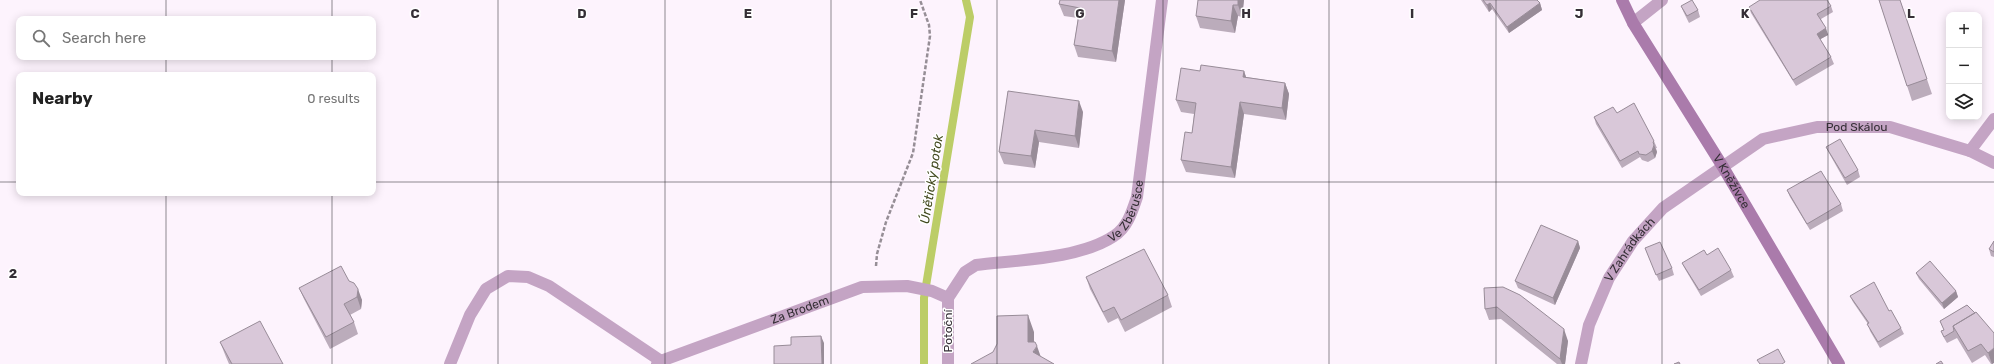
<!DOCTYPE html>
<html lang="en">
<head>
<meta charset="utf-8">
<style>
	body { margin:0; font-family:Rubik,sans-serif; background:#f2f2f2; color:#222 }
	.controls { position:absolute; right:12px; top:12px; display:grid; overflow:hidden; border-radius:8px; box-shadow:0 2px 10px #0003 }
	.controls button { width:36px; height:36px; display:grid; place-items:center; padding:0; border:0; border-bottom:1px solid #e0e0e0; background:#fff; color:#222; font:20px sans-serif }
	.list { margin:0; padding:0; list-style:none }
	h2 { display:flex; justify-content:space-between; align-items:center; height:52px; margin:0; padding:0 16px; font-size:17px }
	h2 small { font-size:13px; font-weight:400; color:#767676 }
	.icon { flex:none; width:22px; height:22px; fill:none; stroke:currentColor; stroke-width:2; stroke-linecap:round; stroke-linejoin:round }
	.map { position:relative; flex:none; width:1994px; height:364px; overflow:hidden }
	.search { position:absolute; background:#fff; box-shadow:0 2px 10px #0003; left:16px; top:16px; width:360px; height:44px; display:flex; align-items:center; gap:10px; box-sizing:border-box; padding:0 14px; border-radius:8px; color:#767676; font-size:15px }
	.panel { position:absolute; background:#fff; box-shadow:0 2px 10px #0003; left:16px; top:72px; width:360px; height:124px; border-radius:8px }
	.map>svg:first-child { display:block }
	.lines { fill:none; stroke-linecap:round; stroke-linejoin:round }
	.stream { stroke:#bccd67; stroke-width:8 }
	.path { stroke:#968e96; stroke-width:2.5; stroke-dasharray:4 2; stroke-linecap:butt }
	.lane { stroke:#c4a4c4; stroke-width:12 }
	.street { stroke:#c4a4c4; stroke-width:12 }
	.secondary { stroke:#aa7bab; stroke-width:12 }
	.wall { fill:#bbacbb }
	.shaded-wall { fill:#988c98 }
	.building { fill:#d9c8d9; stroke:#988c98 }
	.grid { fill:none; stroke:#352f36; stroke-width:1; stroke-opacity:0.55 }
	.labels { text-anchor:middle; stroke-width:3; stroke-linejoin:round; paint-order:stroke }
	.street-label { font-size:12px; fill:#352f36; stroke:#fff }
	.water-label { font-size:13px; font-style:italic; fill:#42491f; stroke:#fff }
	.grid-label { font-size:13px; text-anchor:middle; font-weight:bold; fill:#352f36; stroke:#fff; stroke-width:3; stroke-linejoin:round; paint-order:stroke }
</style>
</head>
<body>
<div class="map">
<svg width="1994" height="364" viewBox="0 0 1994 364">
	<rect width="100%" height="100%" fill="#fdf3fd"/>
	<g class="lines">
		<path class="stream" d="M924,364V298L970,17L966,0"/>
		<path class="path" d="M876,266L877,254L886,222L913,153L930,36L929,25L920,0"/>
		<path class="lane" d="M1970,151L1994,119"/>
		<g class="street">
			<path d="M1633,23L1662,0"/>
			<path id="s1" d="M948,298L965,272L976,265C1017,260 1080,259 1114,236C1127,228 1132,212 1137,197L1162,0"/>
			<path d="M948,298V364"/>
			<path d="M450,364L470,315L486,289L508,276L528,277L549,286L661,361"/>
			<path id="s2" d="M657,364L661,361L862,287L907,286L932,291L948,298"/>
			<path id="s3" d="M1581,364L1589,325L1609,278L1633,241L1663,208L1763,139L1817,127H1890L1970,151L1994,163"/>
		</g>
		<path class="secondary" id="s4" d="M1622,0L1633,23L1723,167L1839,364"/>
	</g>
	<path class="wall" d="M1125,0L1116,62L1078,57L1074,45L1078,18L1064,16L1059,4Z
		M1244,0L1242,17L1238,16L1235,33L1200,28L1196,16Z
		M1481,0H1537L1540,3L1542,10L1509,33L1492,9L1489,12Z
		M1879,0H1900L1932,94L1912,101Z
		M1681,6L1698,10L1700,17L1689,23L1684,13Z
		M1831,6L1833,12L1821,19L1828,35L1820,39L1831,57L1834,64L1796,86L1751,13L1749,7Z
		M1200,71H1244L1246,77L1285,83L1289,94L1286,120L1244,114L1235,178L1186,172L1181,160L1192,133L1194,114L1181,112L1176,100Z
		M1008,91L1083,112L1079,148L1039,142L1035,168L1004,164L999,152Z
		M1617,113L1654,141L1657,148H1656L1657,152L1655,158L1648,162L1642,160L1640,157L1622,168L1596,124L1594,117Z
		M1826,147L1858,170L1860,177L1847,185L1829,153Z
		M1787,190L1841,204L1843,211L1810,230L1790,197Z
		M1578,241L1580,248L1555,305L1518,288L1515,281Z
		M1994,241V257L1991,256L1989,249Z
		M1645,248L1672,268L1674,275L1659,281Z
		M1682,263L1731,270L1734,277L1701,296L1685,269Z
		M1916,273L1956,291L1958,297L1944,309L1919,279Z
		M1086,277L1168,295L1172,307L1125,332L1118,318L1108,323L1090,289Z
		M349,281L362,300L361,309L350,315L354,322L358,334L330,349L304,299L299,288Z
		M1503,287L1568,341L1565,364H1557L1501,319L1489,320L1485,309Z
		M1850,296L1889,311L1901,328L1904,334L1880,348L1870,331L1868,324L1853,302Z
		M1967,305L1993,364H1991L1985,355L1972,363L1957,338L1947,343L1944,338L1941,331L1944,330L1940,321Z
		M220,342L283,364H229L226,357Z"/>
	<path class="shaded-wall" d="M1119,0H1125L1116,62L1112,51Z
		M1238,0H1244L1242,17L1238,5Z
		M1490,3L1492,9L1489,12L1487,5Z
		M1540,3L1542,10L1509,33L1507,27Z
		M1233,5L1238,16L1235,33L1231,21Z
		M1826,28L1828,35L1819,40L1817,34Z
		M1244,71L1248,83L1243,77Z
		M1285,83L1289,94L1286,120L1282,108Z
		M1079,101L1083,112L1079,148L1075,136Z
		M1240,102L1244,114L1235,178L1231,167Z
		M1035,130L1039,142L1035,168L1031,156Z
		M1654,145L1657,152L1655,158L1652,151Z
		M1578,241L1580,248L1555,305L1553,298Z
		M358,289L362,300L361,309L357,297Z
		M1956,291L1958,297L1944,309L1942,303Z
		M1028,315L1034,332V351L1037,346L1043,363L1038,364L1028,342Z
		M1564,329L1568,341L1565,364H1562L1560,359Z
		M821,336L824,343V364H822Z
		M1994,348V363L1992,364L1988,353Z"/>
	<path class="building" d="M1060,0H1119L1112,51L1074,45L1080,8L1059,4Z
		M1198,0H1238V5H1233L1231,21L1196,16Z
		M1483,0H1537L1540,3L1507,27L1490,3L1487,5Z
		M1692,0L1698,10L1687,16L1681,6Z
		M1760,0H1827L1831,6L1817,14L1826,28L1817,34L1831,57L1793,80L1749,7Z
		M1879,0H1900L1927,79L1907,86Z
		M1201,65L1244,71L1243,77L1285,83L1282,108L1240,102L1231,167L1181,160L1185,132L1192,133L1196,103L1176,100L1181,68L1200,71Z
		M1008,91L1079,101L1075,136L1035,130L1031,156L999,152Z
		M1634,103L1654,141L1653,142L1654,145L1652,151L1646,155L1639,154L1638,151L1620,161L1594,117L1613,107L1617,113Z
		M1840,139L1858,170L1845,178L1826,147Z
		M1821,171L1841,204L1807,224L1787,190Z
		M1541,225L1578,241L1553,298L1515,281Z
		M1994,241V252L1989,249Z
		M1660,242L1672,268L1656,275L1645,248Z
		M1718,248L1731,270L1699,290L1682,263L1704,250L1707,255Z
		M1144,249L1168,295L1121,320L1114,307L1103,312L1086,277Z
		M1930,261L1956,291L1942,303L1916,273Z
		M341,266L349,281L354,283L358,289L357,297L344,304L354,322L326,337L299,288Z
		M1874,282L1889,311L1891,310L1901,328L1878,342L1867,324L1869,323L1850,296Z
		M1503,287L1520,295L1564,329L1560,359L1497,307L1485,309L1484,288Z
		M1967,305L1975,313L1953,326L1954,331L1944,337L1941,331L1944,330L1940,321Z
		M1976,312L1994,333V348L1988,353L1981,344L1968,351L1953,326Z
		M1028,315V342H1035L1037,346L1033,352L1054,364H971L993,352L997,344V316Z
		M260,321L283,364H232L220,342Z
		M821,336L822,364H774V346L791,345V337Z
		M1778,349L1785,362L1782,364H1760L1757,360Z
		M1941,361L1943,364H1936Z
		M1679,362L1680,364H1674Z"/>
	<path class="grid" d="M166,0V19M332,0V19M498,0V364M665,0V364M831,0V364M997,0V364M1163,0V364M1329,0V364M1496,0V364M1662,0V364M1828,0V364M166,57V75M332,57V75M0,182H19M373,182H1994M166,193V364M332,193V364"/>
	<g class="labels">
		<g class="street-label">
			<text dy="4" stroke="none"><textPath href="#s3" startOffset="396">Pod Skálou</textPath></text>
			<text dy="4" stroke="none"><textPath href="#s4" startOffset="212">V Kněžívce</textPath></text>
			<text dy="4" stroke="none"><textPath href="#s1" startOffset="215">Ve Zběrušce</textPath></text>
			<text dy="4" stroke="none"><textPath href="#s3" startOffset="126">V Zahrádkách</textPath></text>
			<text dy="4" stroke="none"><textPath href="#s2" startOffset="153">Za Brodem</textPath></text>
			<text transform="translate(948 331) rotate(-90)" y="4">Potoční</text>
		</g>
		<g class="water-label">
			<text transform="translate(931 179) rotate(-81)" y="5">Únětický potok</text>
		</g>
	</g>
	<g class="grid-label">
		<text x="415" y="18">C</text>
		<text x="582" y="18">D</text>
		<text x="748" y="18">E</text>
		<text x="914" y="18">F</text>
		<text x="1080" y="18">G</text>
		<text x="1246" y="18">H</text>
		<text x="1412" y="18">I</text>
		<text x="1579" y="18">J</text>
		<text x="1745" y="18">K</text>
		<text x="1911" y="18">L</text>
		<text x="13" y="278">2</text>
	</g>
</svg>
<div class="controls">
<button>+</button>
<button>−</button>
<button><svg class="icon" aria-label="layers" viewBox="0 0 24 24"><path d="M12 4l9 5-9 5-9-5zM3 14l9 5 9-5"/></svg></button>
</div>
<div class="search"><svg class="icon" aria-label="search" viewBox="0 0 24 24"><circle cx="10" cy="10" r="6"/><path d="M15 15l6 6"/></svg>Search here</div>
<section class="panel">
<h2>Nearby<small>0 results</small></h2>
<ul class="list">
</ul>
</section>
</div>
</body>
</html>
